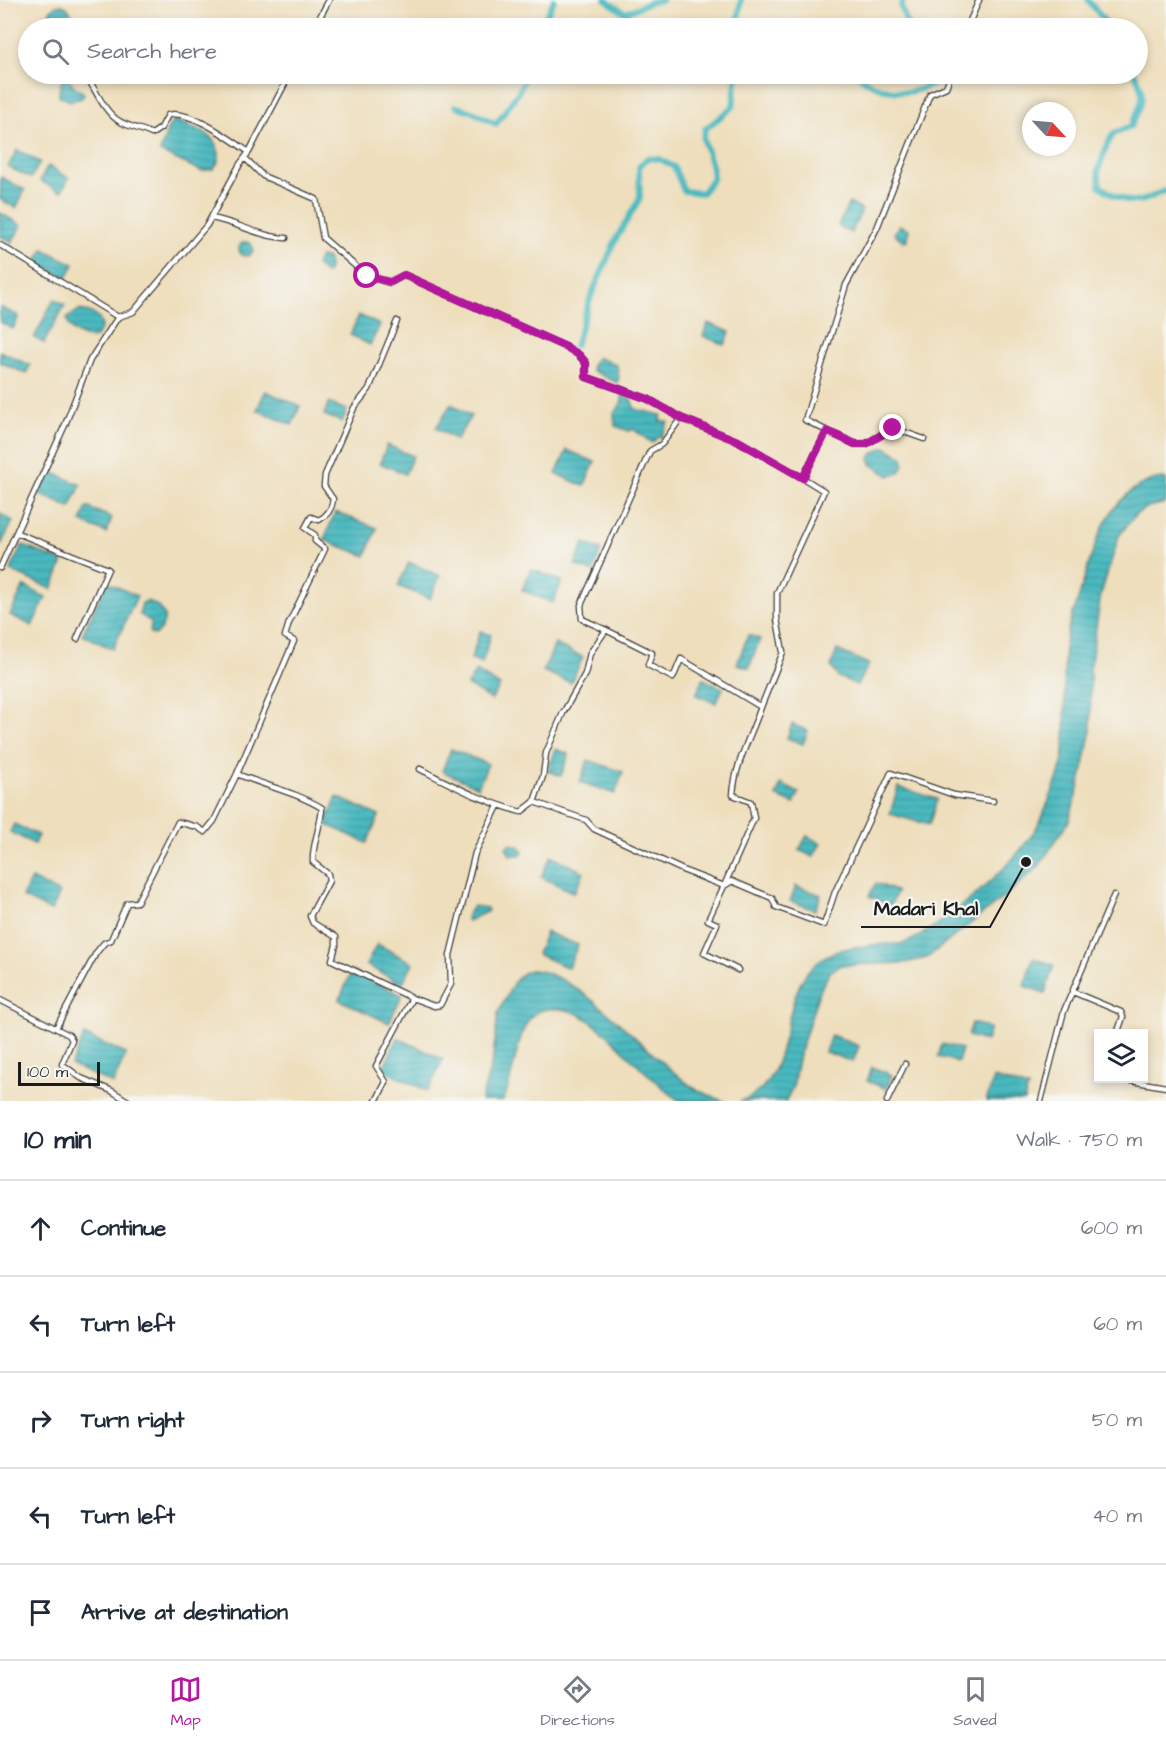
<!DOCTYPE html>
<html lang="en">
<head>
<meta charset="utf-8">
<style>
	body { margin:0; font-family:"Architects Daughter",sans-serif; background:#f6f6f7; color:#1f2937 }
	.controls { position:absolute; right:18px; bottom:18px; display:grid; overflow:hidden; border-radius:0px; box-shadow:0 3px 9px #0003 }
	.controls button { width:54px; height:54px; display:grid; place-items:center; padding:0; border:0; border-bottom:2px solid #e0e1e3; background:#fff; color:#1f2937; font:30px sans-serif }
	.compass { position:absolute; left:1022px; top:102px; width:54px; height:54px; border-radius:50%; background:#fff; box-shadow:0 3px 9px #0003; rotate:116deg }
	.scale { position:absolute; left:18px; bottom:15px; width:82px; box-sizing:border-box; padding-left:6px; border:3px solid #1c1c1c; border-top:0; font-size:16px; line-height:21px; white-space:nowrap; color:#1c1c1c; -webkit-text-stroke:4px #f6f6f2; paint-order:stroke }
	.stop { position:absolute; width:18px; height:18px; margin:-14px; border:4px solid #b5179e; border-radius:50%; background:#fff }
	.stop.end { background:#b5179e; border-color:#fff; box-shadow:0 2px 6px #0008 }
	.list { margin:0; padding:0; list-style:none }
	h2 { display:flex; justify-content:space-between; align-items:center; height:78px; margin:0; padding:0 24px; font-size:26px }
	h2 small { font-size:20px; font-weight:400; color:#747a83 }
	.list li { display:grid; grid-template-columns:39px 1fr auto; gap:18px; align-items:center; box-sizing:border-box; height:96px; padding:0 24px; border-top:2px solid #e0e1e3 }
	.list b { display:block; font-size:22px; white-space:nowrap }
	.list em { font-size:20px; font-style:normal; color:#747a83 }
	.icon { flex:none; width:33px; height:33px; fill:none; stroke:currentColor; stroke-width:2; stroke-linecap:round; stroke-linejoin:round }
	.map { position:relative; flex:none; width:1166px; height:1101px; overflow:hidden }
	.search { position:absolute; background:#fff; box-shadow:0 3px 9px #0003; left:18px; right:18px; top:18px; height:66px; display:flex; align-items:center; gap:15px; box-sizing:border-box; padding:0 21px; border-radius:33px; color:#747a83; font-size:22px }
	.sheet { height:558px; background:#fff }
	nav { display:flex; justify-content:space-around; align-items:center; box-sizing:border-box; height:84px; border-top:2px solid #e0e1e3; background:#fff; font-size:16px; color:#747a83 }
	nav a { display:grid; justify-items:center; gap:3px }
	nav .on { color:#b5179e }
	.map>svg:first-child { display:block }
	.water { fill:url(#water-rules); stroke:#336a6e; stroke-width:1.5 }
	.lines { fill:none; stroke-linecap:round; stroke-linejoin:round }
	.canal { stroke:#4ab9bf; stroke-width:6 }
	.street-casing { stroke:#3c3934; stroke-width:7 }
	.street { stroke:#fff; stroke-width:4.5 }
	.route { stroke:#b5179e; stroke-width:8 }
	.leader { fill:none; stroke:#1c1c1c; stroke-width:2 }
	.callout-dot { fill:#1c1c1c; stroke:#f6f6f2; stroke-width:2 }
	.callout-label { font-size:20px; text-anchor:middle; font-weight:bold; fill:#1c1c1c; stroke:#f6f6f2; stroke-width:4.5; stroke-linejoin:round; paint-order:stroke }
</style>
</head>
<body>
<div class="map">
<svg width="1166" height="1101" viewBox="0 0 1166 1101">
	<defs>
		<pattern id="water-rules" width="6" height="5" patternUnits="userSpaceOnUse" patternTransform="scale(1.5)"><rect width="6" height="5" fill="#4ab9bf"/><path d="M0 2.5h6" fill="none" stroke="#409ea4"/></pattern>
	</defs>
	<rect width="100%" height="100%" fill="#f6f6f2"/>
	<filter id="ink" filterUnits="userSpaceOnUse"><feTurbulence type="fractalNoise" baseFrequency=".0167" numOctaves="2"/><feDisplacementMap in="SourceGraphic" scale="12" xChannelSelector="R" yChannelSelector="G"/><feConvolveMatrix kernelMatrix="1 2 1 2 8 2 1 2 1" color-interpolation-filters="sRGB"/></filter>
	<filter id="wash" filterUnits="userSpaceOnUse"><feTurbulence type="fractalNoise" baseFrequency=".008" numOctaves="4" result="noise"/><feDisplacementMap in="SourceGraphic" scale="24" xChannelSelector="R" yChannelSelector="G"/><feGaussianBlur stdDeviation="1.35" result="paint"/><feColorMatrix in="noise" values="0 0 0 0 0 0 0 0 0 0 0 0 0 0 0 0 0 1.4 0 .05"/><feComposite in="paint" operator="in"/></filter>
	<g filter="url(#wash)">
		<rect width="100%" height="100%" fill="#eedebc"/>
		<path class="water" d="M49 16a11 11 0 1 1 22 0a11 11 0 1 1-22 0Z
			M64,78L69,79L75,87L84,93L82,98L70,101L59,96L60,84Z
			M174,120L206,133C217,142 225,157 213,169L201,171L160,152L168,128Z
			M17,150L40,162L31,178L8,167Z
			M48,166L69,178L61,192L40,181Z
			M1,177L25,190L16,208L0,199Z
			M849,203L862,210L851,233L838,226Z
			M0,213L22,225L12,242L0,236Z
			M899,225L909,229L907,240L904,241L894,234Z
			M239 249a7 7 0 1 1 14 0a7 7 0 1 1-14 0Z
			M43,249L74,264L67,278L36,263Z
			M320,257L327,258C329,263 331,271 325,274L316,265Z
			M54,299L65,305L44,343L34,338Z
			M0,307L19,316L13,329L0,322Z
			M79,310L90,312L99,318L102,326L96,337C85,341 74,333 68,324L67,318Z
			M359,315L380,325L370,345L350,335Z
			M708,323L730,332L725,345L703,336Z
			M0,351L30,365L26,374L0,362Z
			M596,358H599L617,365L619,378L617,383L593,371L591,368Z
			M265,391L300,406L292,425L257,410Z
			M622,395L631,399L635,409L662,415L660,421L668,422L661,438L658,437L652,443L633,429L629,431L615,426L614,413C619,409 623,401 622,395Z
			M328,403L347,410L342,422L324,415Z
			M451,404L471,416L456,440L436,428Z
			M387,445L413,456L405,474L380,463Z
			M885,447L903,457L904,464L900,472L889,476L871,464L870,458L873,453Z
			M567,450L595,462L584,486L556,474Z
			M50,471L81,485L70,508L39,494Z
			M1156,479H1166V503L1148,507L1136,514L1119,536L1101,594L1090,668L1091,731L1081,779L1069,821L1039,866L1004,897L927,958L905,963L842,965L831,971L824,982L816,1001L798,1059L793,1086L786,1101H739C792,1088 779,1008 808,971C827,947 859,946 887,944C893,944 900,945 905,943C944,927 1028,855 1043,815C1051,795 1062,772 1064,751C1068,716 1062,681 1065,646C1066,627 1076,608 1081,590C1094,547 1106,493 1156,479Z
			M87,507L112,518L106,533L81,522Z
			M335,512L377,528L366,556L324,540Z
			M0,514L13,521L1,545L0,544Z
			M584,543L601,550L593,572L575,565Z
			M22,545L63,562L52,589L10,571Z
			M409,562L440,576L430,599L398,586Z
			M531,569L562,581L553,603L522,590Z
			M107,582L137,596L113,649L82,635Z
			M24,586L46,597L32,626L10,615Z
			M147,601L158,606L165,616C164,624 162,632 154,635L150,633L151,622L139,614L142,603Z
			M480,631L491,635L482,663L471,659Z
			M748,635L760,639L749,668L737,664Z
			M555,644L583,657L571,683L543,671Z
			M837,650L869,664L857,685L838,677L831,666Z
			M476,671L500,686L491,700L467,685Z
			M703,679L723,688L716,703L696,695Z
			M792,724L808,731L803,744L787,738Z
			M451,749L488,764L478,787L442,771Z
			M556,749L569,754L561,776L548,771Z
			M588,760L623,772L615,794L580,782Z
			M781,784L799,793L794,804L776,796Z
			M898,787L937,799L929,825L890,814Z
			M337,797L379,816L367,843L325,824Z
			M14,824L38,835L34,844L10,832Z
			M807,836L821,843L813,857L799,850Z
			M510,844L520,847L523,852L521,855H510L506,847Z
			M551,856L584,872L574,893L541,877Z
			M31,879L60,893L51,911L22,897Z
			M876,883L897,892L890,906L869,896Z
			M796,886L821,895L815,910L790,901Z
			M473,906L487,908L488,911L468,921L466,917Z
			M546,932L578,945L568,968L537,954Z
			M377,944L413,963L402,984L366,965Z
			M1033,958L1054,965L1045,993L1024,986Z
			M530,970C577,969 653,1061 694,1088C703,1093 714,1097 724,1101H679C663,1088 648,1075 634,1061C617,1045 599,1024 578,1014C564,1008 540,1005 530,1018C516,1037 514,1078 503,1101H481L493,1058L498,1013L514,982L523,973Z
			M352,971L402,995L389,1023L339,1000Z
			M972,1023L990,1028L986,1041L968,1036Z
			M84,1035L126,1054L113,1084L71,1065Z
			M831,1035L859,1046L853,1062L825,1052Z
			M398,1038L443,1059L428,1091L382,1070Z
			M942,1044L962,1049L958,1062L938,1057Z
			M872,1067L892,1075L887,1089L867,1081Z
			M994,1078L1028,1088L1024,1101H986Z"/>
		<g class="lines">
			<path class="canal" d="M606,0L625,13L651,2L662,0
				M741,0L737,26L742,28
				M903,0L901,7L909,28
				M1088,0L1103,19L1107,28
				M547,28L546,17L554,0
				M859,74C866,86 893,93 908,92C918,91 927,87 936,83L939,74
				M1135,74C1147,97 1142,103 1131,126L1114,133L1107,145L1098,171L1100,186C1114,196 1130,206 1147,199C1154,196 1158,192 1166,191
				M455,106L473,112L496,124L519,91L527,74
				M575,346L591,296L617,237L640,198L639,167L647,158L660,159L674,167L684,191L702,193L713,178L712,167L703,139L705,129L733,107L737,74"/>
		</g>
	</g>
	<g filter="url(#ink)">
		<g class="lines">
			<defs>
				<path id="street" d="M314,28L329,0
					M967,28L979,0
					M85,74C95,88 104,112 119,121C129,127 142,129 152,134L161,128L168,115C190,109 230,139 249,152
					M245,158L263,176L316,199L323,238L367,276L390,283L404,275L568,348L579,355L586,363V377L648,399L681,418
					M211,218C236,222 260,237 286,238
					M0,245L118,317
					M827,431L855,444H866L893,428L924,439
					M17,533L108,569L77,639
					M0,568L65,425L90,360L118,317L133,312L207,225L240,164L249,152L290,74
					M606,630L582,619L581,605L650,451L662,444L681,418L740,442L803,478L827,431L805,420L846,285L877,228L930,94L946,87L951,74
					M420,769C456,787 482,801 521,812L534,802L543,776L546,753L563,713L585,674L590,653L606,630L652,653L648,665L673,678L681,659L761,707L783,652L777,619V593L824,491L803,478
					M237,774L294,641L285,636L289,623L325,549L315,541V535L305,528L311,517L319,520C327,516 332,509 333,499L324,486L325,475L354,408L369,389L397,321
					M534,802L586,820L594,829L685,871L724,886L754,818L751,802L733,795C735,763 751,736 761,707
					M738,970L704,953L717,924L708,920L724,886L732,881L772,898L776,907L824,925L835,892L891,773L954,795L993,801
					M1073,992L1121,1012L1123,1017L1117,1034
					M0,1000L69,1035L72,1040L62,1064L81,1078L112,1091L128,1101
					M56,1028L96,953L104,943L111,940L127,903L137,902L178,822L197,827L205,832L214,821L237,774C265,786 296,792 322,808C321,827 312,843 313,862L328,874L329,881L310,916L313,923L336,937V945L332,960L412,998
					M1114,1078L1166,1087
					M376,1101L386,1082L376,1066L412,998L434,1006L440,1005L451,984L450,955L475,853L498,806
					M887,1101L905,1064
					M1041,1101L1064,1011L1114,895"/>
			</defs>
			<use href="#street" class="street-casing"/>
			<use href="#street" class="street"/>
		</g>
	</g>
	<g class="lines" filter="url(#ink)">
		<path class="route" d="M367,276L390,282L404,275L568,348L579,355L586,363V377L648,399L681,418L740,442L803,478L827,431L855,444H866L893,428"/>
	</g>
	<path class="leader" d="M1026 862L990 927H861"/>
	<circle class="callout-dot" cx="1026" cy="862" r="6"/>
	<g class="callout-label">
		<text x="926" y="915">Madari Khal</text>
	</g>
</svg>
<div class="controls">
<button><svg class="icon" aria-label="layers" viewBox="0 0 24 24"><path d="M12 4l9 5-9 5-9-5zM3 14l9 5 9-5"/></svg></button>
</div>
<svg class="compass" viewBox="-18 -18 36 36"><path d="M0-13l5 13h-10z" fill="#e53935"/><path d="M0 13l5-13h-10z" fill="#747a83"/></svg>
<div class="scale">100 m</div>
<div class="stop" style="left:367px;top:276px"></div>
<div class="stop end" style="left:893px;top:428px"></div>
<div class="search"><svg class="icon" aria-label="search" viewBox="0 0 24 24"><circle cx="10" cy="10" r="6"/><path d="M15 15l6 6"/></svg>Search here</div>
</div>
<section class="sheet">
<h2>10 min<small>Walk · 750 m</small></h2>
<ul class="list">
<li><svg class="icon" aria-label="ahead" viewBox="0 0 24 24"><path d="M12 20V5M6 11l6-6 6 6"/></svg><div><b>Continue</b></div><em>600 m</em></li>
<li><svg class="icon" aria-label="left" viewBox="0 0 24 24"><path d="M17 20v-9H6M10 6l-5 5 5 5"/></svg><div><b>Turn left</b></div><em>60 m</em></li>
<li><svg class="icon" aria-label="right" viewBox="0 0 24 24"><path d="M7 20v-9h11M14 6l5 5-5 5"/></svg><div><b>Turn right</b></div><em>50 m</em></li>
<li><svg class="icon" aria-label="left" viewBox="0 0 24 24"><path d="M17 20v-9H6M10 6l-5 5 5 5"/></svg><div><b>Turn left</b></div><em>40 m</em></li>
<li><svg class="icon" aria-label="arrive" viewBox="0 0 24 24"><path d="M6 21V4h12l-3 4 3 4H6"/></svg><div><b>Arrive at destination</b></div></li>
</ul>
</section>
<nav>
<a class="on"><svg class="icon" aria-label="map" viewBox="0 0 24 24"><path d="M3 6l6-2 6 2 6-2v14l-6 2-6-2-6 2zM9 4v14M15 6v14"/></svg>Map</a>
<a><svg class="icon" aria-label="directions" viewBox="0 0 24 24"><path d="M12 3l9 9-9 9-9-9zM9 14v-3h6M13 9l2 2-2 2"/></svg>Directions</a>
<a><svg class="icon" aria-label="saved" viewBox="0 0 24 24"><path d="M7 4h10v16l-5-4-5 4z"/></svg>Saved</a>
</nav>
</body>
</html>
